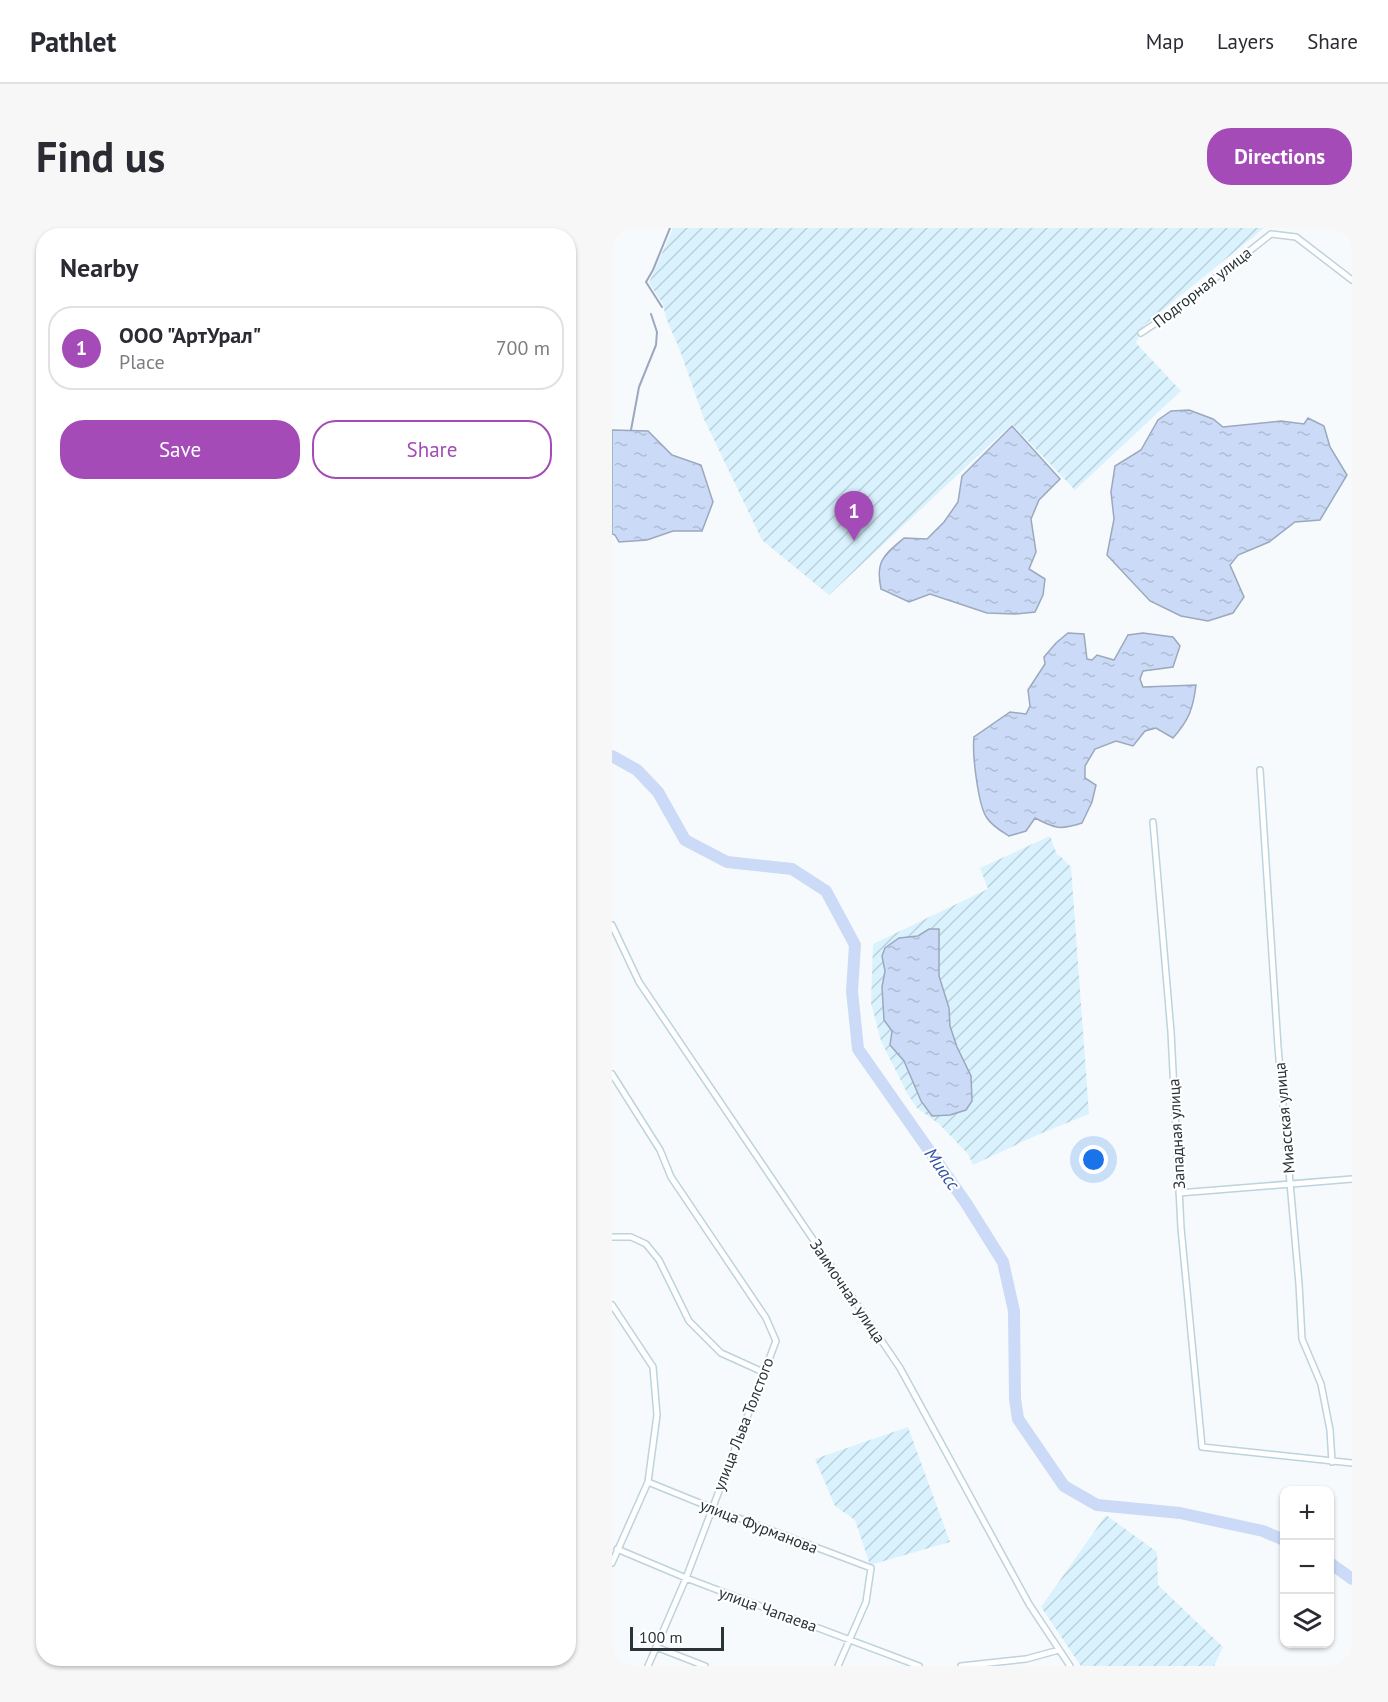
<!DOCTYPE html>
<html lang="en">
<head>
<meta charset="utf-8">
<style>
	body { margin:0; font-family:"PT Sans",sans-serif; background:#f7f7f7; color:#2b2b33 }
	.controls { position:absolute; right:18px; bottom:18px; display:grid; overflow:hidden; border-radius:12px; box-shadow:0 2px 4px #0004 }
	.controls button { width:54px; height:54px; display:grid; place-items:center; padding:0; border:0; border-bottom:2px solid #e1e1e2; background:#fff; color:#2b2b33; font:30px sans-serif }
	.scale { position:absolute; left:18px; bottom:15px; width:94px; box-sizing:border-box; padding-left:6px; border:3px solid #2a3337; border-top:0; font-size:16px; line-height:21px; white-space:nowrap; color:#2a3337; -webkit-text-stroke:4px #fff; paint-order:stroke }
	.you { position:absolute; left:482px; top:932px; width:21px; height:21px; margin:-15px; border:4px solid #fff; border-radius:50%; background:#1a73e8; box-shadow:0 0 0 9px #1a73e833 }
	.badge { display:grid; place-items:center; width:39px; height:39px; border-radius:50%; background:#a44bb8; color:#fff; font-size:20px; font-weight:700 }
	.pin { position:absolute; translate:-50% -50px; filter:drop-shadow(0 2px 3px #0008) }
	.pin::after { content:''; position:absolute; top:32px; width:21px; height:18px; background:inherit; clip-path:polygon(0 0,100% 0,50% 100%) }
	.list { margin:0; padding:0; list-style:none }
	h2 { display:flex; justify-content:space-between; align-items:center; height:78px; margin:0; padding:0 24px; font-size:26px }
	h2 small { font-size:20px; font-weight:400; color:#7c7c81 }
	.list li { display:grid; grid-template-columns:39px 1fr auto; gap:18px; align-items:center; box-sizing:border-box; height:84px; margin:0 12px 12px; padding:0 12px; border:2px solid #e1e1e2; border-radius:24px }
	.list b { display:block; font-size:22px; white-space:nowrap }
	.list p { margin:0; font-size:20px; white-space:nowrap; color:#7c7c81 }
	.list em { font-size:20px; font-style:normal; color:#7c7c81 }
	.actions { display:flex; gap:12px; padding:18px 24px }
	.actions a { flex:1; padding:14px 0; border:2px solid #a44bb8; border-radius:24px; text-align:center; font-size:21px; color:#a44bb8 }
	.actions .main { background:#a44bb8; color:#fff }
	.icon { flex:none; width:33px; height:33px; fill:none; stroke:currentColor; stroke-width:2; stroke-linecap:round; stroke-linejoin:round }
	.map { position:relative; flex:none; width:740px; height:1438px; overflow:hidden; border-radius:24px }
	header { display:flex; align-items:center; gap:36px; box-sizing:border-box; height:84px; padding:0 30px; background:#fff; border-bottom:2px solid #e1e1e2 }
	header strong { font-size:28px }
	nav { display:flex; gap:33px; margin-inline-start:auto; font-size:21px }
	.intro { display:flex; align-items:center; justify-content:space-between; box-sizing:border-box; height:144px; padding:0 36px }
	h1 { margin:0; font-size:42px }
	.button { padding:15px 27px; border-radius:24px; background:#a44bb8; color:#fff; font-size:21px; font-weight:700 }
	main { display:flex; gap:36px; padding:0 36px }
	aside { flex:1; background:#fff; border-radius:24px; box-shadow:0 2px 4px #0004 }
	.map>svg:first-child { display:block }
	.industrial { fill:url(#industrial-furrows) }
	.water { fill:url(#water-ripples); stroke:#9ba8bd; stroke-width:1.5 }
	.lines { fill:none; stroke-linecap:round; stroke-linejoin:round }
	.stream { stroke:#9ba8bd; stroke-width:2 }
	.river { stroke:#cbdaf7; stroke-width:12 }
	.minor-casing { stroke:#bdd3dd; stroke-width:8 }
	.minor { stroke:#fff; stroke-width:5 }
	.labels { text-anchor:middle; stroke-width:4.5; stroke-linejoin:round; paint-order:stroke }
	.street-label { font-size:16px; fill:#2a3337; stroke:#fff }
	.water-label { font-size:18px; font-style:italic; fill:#2e52a5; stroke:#fff }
</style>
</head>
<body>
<header>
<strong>Pathlet</strong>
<nav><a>Map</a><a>Layers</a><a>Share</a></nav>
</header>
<div class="intro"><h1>Find us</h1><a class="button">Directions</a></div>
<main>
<aside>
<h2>Nearby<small></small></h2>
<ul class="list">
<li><span class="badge">1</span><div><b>ООО &quot;АртУрал&quot;</b><p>Place</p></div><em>700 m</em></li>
</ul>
<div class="actions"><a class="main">Save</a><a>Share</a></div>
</aside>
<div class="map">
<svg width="740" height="1438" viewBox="0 0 740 1438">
	<defs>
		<pattern id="industrial-furrows" width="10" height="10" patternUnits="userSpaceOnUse" patternTransform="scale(1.5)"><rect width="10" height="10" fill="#d9f2fd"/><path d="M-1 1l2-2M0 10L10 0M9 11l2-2" fill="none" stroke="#bad0d9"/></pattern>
		<pattern id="water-ripples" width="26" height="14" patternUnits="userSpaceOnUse" patternTransform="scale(1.5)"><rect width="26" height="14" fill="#cbdaf7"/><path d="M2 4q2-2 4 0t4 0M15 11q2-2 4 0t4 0" fill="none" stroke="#aebcd4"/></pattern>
	</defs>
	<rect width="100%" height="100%" fill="#f6fafc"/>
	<path class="industrial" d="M61,0H652L531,98L524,115L569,163L463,262L400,196L217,367L150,312L92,191L67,120L54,90L51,76L37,55Z
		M438,608L445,627L448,628L459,639L477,886L425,907L361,937L356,926L327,896L305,880L295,865L269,813L259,775L261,716L376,661L368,640Z
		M296,1199L338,1314L258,1337L243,1292L223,1278L203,1231Z
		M494,1287L545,1324L546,1357L611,1419L602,1438H469L429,1379Z"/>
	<path class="water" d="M577,182L601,191L611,199L669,193L692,196L696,190L712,198L718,219L735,247L708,292L683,294L657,314L626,327L618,337L632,369L621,385L596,393L569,388L538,373L495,327L502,291L499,264L503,238L529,222L546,192L559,183Z
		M400,198L448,251L427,272L419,291L424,324L417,341L433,351L431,367L423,384L403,386L375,385L318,366L297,374L269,361C263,333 272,327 292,310L315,311L332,294L346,274L350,248Z
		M0,202L36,203L60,227L89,237L101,274L90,303H61L35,312L7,314L3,307L0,306Z
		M456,405L472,406L475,431L480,432L485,427L502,432L516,407L531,405L561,409L568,418L561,439L531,443L528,451L531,459L584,457C581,481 577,492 561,510L544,500L533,503L521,518L504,513L483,521L473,538V550L484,557L480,574L470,595C448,602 444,601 423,590L414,603L397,608C389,603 380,598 375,590C366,578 360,525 362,509L398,484L414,486L418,478L416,462L433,436L432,429L444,415Z
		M317,701H327V748L337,780L338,798L345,819L359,848L360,873L354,882L338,887L320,888L309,873L292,833L278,817L280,803L272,792L270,759L273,743L270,728L273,720L287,710L306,708Z"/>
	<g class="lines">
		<path class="stream" d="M50,79L34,54L41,42L58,0
			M19,202L27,159L44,117L45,104L39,86"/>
		<path class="river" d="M0,528L25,542L46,564L73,612L115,634L180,641L214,663L243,717L240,763L246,821L354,975L391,1034L402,1083L403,1171L406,1191L452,1258L485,1277L568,1285L651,1303L672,1312
			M718,1335L740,1351"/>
		<defs>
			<path id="minor" d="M529,105L559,85L659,6L684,9L740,52
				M648,542L666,819L687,1056L690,1111L709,1156L718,1202L720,1234
				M541,594L559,804L569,1000L590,1219L740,1235
				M0,697L27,754L288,1140L417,1376L458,1438
				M0,846L48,922L59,949L154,1090L164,1113L74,1350L36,1438
				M567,965L740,951
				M0,1009H19L34,1016L47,1032L77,1093L109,1125L151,1144
				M0,1077L41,1139L45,1187L36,1254L0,1335
				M36,1254L100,1280L259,1340L254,1374L226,1438
				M5,1321L74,1350L307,1438
				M44,1419L93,1438
				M349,1438L414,1431L447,1422"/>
		</defs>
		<use href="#minor" class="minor-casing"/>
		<use href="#minor" class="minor"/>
	</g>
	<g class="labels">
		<g class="street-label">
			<text transform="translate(590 59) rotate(-38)" y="6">Подгорная улица</text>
			<text transform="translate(672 890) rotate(-95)" y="6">Миасская улица</text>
			<text transform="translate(564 906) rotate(-93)" y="6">Западная улица</text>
			<text transform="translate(236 1063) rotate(56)" y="6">Заимочная улица</text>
			<text transform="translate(131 1196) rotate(-69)" y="6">улица Льва Толстого</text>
			<text transform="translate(147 1298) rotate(21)" y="6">улица Фурманова</text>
			<text transform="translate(156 1381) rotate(20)" y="6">улица Чапаева</text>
		</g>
		<g class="water-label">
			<text transform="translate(330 941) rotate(55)" y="6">Миасс</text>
		</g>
	</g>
</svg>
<div class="controls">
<button>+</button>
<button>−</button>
<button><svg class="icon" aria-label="layers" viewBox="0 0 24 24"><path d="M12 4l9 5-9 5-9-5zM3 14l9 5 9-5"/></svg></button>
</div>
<div class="scale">100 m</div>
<div class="you"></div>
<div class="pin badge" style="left:242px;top:313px">1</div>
</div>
</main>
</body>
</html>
